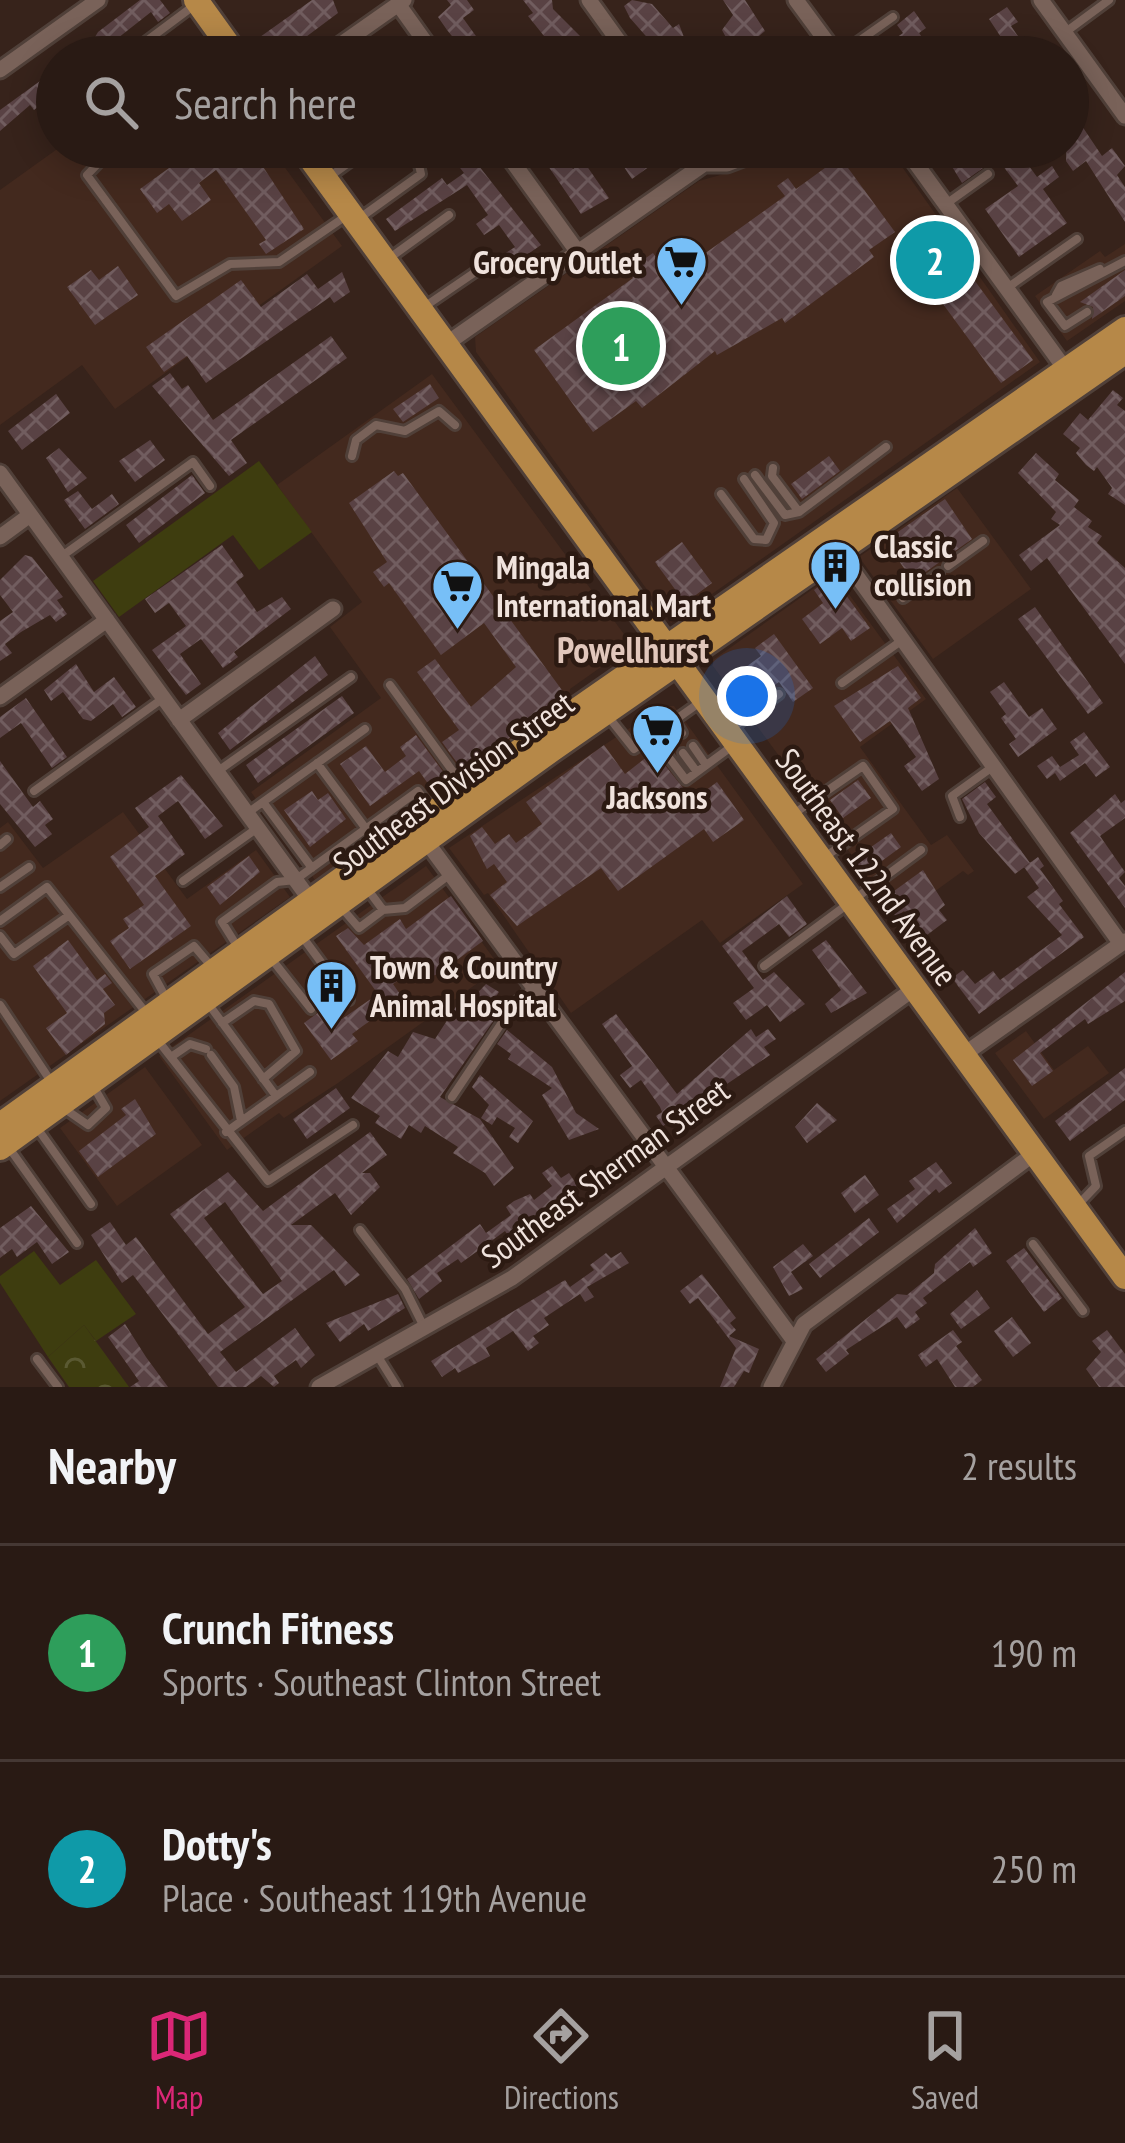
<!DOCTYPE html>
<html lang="en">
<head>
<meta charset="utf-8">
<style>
	body { margin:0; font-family:"PT Sans Narrow",sans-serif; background:#352722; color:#f1f3f6 }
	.you { position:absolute; left:747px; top:696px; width:42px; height:42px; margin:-30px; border:9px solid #fff; border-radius:50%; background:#1a73e8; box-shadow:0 0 0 18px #1a73e833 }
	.badge { display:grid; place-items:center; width:78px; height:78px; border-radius:50%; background:#db2777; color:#fff; font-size:39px; font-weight:700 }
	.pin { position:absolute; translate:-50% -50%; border:6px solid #fff; box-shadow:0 3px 12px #0006 }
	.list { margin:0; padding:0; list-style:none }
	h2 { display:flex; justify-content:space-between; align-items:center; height:156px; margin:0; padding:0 48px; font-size:51px }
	h2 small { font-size:39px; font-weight:400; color:#a5a1a0 }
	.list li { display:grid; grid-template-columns:78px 1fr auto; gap:36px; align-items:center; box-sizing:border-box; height:216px; padding:0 48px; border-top:3px solid #453834 }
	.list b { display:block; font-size:45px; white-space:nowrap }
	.list p { margin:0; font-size:39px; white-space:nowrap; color:#a5a1a0 }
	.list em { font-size:39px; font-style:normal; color:#a5a1a0 }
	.icon { flex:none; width:66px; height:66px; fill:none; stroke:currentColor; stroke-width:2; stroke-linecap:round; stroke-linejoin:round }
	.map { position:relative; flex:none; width:1125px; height:1387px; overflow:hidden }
	.search { position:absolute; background:#291a14; box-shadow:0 6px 30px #0003; left:36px; right:36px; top:36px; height:132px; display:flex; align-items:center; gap:30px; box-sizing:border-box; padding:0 42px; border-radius:66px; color:#a5a1a0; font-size:45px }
	.sheet { height:588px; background:#291a14 }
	nav { display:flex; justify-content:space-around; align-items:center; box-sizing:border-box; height:168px; border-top:3px solid #453834; background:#291a14; font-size:33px; color:#a5a1a0 }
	nav a { display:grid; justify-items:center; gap:6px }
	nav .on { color:#db2777 }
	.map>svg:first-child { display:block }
	.built { fill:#43291e }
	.green { fill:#3e3d0f }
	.forest { fill:url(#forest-crowns) }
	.building { fill:url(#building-cross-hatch); fill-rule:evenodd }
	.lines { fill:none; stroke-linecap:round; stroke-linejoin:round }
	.lane-casing { stroke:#504039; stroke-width:14 }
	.street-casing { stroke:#504039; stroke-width:21 }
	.primary-casing { stroke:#504039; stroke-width:30 }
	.lane { stroke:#796259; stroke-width:8 }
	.street { stroke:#796259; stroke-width:15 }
	.primary { stroke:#b68848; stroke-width:24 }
	.labels { text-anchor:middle; stroke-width:9; stroke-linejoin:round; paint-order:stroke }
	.poi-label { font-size:33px; font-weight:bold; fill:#f0e3dd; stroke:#2c1a12; text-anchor:start }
	.street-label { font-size:33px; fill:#f0e3dd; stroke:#2c1a12 }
	.neighbourhood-label { font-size:36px; font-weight:bold; fill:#e1c7bc; stroke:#2c1a12 }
</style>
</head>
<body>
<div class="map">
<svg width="1125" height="1387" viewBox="0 0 1125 1387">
	<defs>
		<pattern id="forest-crowns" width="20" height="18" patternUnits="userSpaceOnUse" patternTransform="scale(3)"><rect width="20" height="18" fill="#3e3d0f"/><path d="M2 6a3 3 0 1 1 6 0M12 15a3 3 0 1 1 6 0" fill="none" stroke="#5a5932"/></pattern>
		<pattern id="building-cross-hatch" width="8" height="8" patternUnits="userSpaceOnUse" patternTransform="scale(3)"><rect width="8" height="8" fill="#594244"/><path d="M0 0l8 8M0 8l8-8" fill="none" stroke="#715d5f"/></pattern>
	</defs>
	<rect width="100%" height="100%" fill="#37231b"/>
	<path class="built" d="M60,147H270L342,246L115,409L82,365L0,425V190Z
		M793,147H888L1040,362L671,623L476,352L475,337L699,181L773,160Z
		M1125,244V301L1067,341L1035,296L1100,251L1105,257Z
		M432,374L632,645L570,689L569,697L315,880L251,792L381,698L330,627L362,602L277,485Z
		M957,488L1031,589L933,659L859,557Z
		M834,574L926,699L860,747L931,845L947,835L974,871L968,875L963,871L898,918L710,662Z
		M663,706H674L803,884L720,943L702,920L571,1013L488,893L484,895L449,848Z
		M123,812L187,899L256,850L290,897L0,1101V828L8,822L43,868Z
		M426,866L500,967L338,1083L284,1118L279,1113L227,1150L159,1056Z
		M1026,1031L1054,1070L1088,1046L1109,1073L1044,1119L995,1053Z
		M145,1067L202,1145L117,1206L60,1128Z"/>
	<path class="green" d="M259,461L312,532L259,570L233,535L119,617L93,581Z
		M34,1251L60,1285L96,1260L136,1314L96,1341L84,1325L48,1357L0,1283V1276Z"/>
	<path class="forest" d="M84,1325L129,1387H69L48,1357Z"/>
	<path class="building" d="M140,0H160L170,13L158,22L151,12L104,49L95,37L98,32Z
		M312,0H333L338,13L279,57L271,53L260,37Z
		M447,0H467L474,10L463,18L491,57H469L447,30L438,17L451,5Z
		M523,0H552L553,9L580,36L574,41L586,57H566L556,43L552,46L528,16L533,13Z
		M632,0L652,4L673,28L679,24L688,48L676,57H650L659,51L630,18L624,6Z
		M723,0H745L765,31L736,56L722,30L733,15Z
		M1007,7L1018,22L1011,26L1026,48L1014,57L989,19Z
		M914,11L926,28L919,33L936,57H869L903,33L897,25Z
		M47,76L57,90V120L44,102L34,110L30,105L0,131V110Z
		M1079,105L1086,115L1082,126L1102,156L1112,148L1125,166L1117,175L1125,187V222L1086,161L1073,171L1066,161L1068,113Z
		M198,147H250L304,229L266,254L259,244L266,240L216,170L199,183L211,200L182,221L169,204L157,213L140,189Z
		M444,147H464L541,245L512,265L504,254L515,247L499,225L484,235L476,224L488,215L467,185L395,231L386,219L442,178L447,185L464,173Z
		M535,147H557L573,169L584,162L609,198L581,214Z
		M624,147L639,151L658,147L664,156L632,179L622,164L631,158Z
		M940,147H1015L1037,177L1052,166L1059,177L1043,189L1067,223L1019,257L985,209L1018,186L997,158L962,183Z
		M840,157L895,232L869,250L874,257L785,323L782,318L717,355L715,351L642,408L636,401L593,432L534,350L633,278L625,267L637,258L640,262L653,253L659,261L680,245L693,262L785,196L777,186L788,178L796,189Z
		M947,243L1033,360L1001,383L915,266Z
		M118,266L138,295L95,325L67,287L91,270L99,280Z
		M1125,270V296L1092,319L1093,307L1080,302Z
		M342,272L350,292L334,303L330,297L206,383L187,356L164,372L146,347L241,280L261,307L307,274L318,289Z
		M331,336L347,358L231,440L247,463L229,476L152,386L170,373L182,389L188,385L213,420Z
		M430,384L439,398L403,422L393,409Z
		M1113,390L1123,398L1117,405L1125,411V505L1108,494L1112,488L1097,467L1094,471L1086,465L1076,453L1080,448L1063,434L1080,413L1088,420Z
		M56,394L70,413L22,450L8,431Z
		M150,440L165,460L135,482L119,461Z
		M59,448L87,478L68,492L46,458Z
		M1036,453L1059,474L1055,480L1079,500L1074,507L1092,521L1088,527L1102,536L1097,543L1125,568V664L1047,558L1031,571L1019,555L1060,525L1051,519L1056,512L1018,473Z
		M829,456L840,471L802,499L791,484Z
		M394,471L398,476L403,473L567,697L463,771L442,742L459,730L417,672L435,659L471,707L516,667L484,623L441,655L389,583L384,587L373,572L387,562L349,503Z
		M192,475L205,493L139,543L126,525Z
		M78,491L92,509L112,494L119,504L85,529L64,500Z
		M945,499L972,539L913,581L885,541Z
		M682,542L712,583L685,603L655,562Z
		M222,545L244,576L236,582L257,612L282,597L291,609L234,652L238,657L223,668L201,639L180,654L201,684L186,695L152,650L186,626L169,603L155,613L145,599Z
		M25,555L32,557L63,597L57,600L67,614L56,622L50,615L21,632L5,644L12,653L0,661V621L13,612L0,595V580Z
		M832,576L870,628L851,641L842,628L820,644L802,619L823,603L814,590Z
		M1035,607L1103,703L1088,714L1018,619Z
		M774,634L813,688L793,702L779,682L748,705L729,679L761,656L755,648Z
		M315,656L328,675L230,750L218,733Z
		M76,664L94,692L114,677L136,707L122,717L113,704L91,721L83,719L63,692L51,701L44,690Z
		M898,666L921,698L908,708L939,779L922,791L904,766L916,757L890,721L860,742L834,706Z
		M1004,682L1029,717L1042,708L1057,729L1018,757L1009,744L1016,739L1001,718L1006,714L990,692Z
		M342,696L354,713L258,783L246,765Z
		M26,698L67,757L52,768L21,723L0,738V717Z
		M1084,732L1110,767L1096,777L1085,763L1060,781L1055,773L1047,779L1037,766L1052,756L1060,767L1079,755L1070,742Z
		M416,735L450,781L434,792L419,771L370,806L340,764L366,746L385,772L406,756L400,747Z
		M604,745L625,774L648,756L659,758L693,800L717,782L744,820L713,842L704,829L618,891L601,868L517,926L490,895L507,882L494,864L487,869L470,836L482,827L495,844L509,834L516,843L542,824L526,802Z
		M0,761L33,807L40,801L53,819L45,825L52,834L35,847L0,804Z
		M181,775L223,826L205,839L178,801L158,816L185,854L155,876L191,926L130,969L110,941L129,928L123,919L144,905L110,857L149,827L135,808Z
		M858,780L871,798L843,818L830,800Z
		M985,782L996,797L987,804L1030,863L1015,874L979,833L962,799Z
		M312,791L318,800L328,793L346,819L310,847L284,810Z
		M1115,794L1121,803L1125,800V818L1100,836L1125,872L1119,878L1125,886V908L1070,833Z
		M891,833L901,847L864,874L854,859Z
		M249,856L260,872L220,905L207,887Z
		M1038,857L1044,866L1040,869L1063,901L1059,904L1084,937L979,1014L952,978L963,970L975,984L993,971L1000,980L1062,935L1027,897L1039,888L1024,867Z
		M923,870L945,905L939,910L947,920L923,938L904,911L896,917L883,899Z
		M451,896L483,941L439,973L433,976L424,962L393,984L402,997L352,1034L358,1041L331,1060L304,1023L331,1003L342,1019L378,994L336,936L348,928L364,945L400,919L406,929Z
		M787,896L807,924L789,937L779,924L742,951L763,980L774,972L805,1004L780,1022L767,1005L746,1020L733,1003L754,988L722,946Z
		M68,940L97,980L105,974L112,983L103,989L115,1005L104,1013L105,1024L66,1055L46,1028L67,1013L33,966Z
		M826,940L867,993L831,1013L825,1004L841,990L812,950Z
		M1125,972V1001L1088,1024L1085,1019L1040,1053L1053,1071L1032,1086L1013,1060Z
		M486,984L499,992L485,1013L494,1020L440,1097L480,1119L514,1168L494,1186L485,1173L453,1153L458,1147L425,1126L421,1133L409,1125L401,1139L375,1123L380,1116L351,1098L388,1051L398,1057L413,1032L435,1039L459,1002L465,1006Z
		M616,1014L677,1094L751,1029L756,1037L768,1029L776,1039L764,1047L770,1055L718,1090L715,1086L704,1092L688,1104L692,1109L663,1126L656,1116L662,1112L660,1107L641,1080L630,1088L620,1075L632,1066L602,1024Z
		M507,1030L552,1067L576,1113L599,1129L569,1140L542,1095L552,1088L508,1059L511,1054L497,1044Z
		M1125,1068V1100L1070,1141L1055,1121Z
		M480,1075L533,1121L518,1143L509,1137L515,1128L497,1117L492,1125L481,1118L489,1105L472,1087Z
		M336,1088L350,1108L307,1139L293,1119Z
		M135,1099L156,1134L98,1177L79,1151L126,1115L121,1109Z
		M817,1103L837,1120L807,1143L795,1127Z
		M370,1132L387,1155L362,1173H370L380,1187L351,1215L335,1193L291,1225H311L360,1275L345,1286L334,1270L220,1352L236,1372L295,1328L315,1355L301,1368L296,1360L274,1376L279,1383L274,1387L261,1376L246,1387H218L133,1275L122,1283L91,1235L110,1222L126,1245L136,1237L208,1334L245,1307L170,1214L228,1172L263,1211ZM225,1202L282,1281L263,1294L204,1218Z
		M936,1162L952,1183L939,1193L936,1189L897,1223L887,1209L915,1189L909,1181Z
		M552,1166L561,1178L569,1173L577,1185L572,1193L510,1238L505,1231L461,1263L458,1259L437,1273L442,1281L419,1299L407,1279L480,1224L486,1233L511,1215L506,1207L514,1201L530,1194L534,1200L552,1186L542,1173Z
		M865,1175L879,1195L855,1213L841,1193Z
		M31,1206L69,1252L52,1264L37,1242L17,1257L12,1249L0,1258V1228Z
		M869,1218L879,1232L820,1278L809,1264Z
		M975,1228L992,1253L973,1267L970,1262L923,1298L927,1303L915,1312L920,1319L906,1329L897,1317L846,1350L849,1354L826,1372L816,1359L897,1294L907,1295L934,1273L935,1264Z
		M803,1244L813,1256L791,1272L803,1289L789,1296L773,1267Z
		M1024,1248L1062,1298L1044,1312L1006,1261Z
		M621,1252L629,1263L587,1287L594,1297L585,1302L580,1294L544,1318L549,1325L533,1336L539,1343L528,1351L513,1331L486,1348L490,1356L458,1373L455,1368L442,1377L431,1361L565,1280L570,1287L594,1270L590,1265L606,1253L611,1258Z
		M702,1274L736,1318L730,1323L736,1330L729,1336L759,1349L749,1373L744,1371L734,1387H720L736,1348L698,1298L690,1304L680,1291Z
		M977,1290L990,1308L961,1329L950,1314Z
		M398,1294L405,1308L368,1331L364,1324L340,1342L326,1323Z
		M1012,1317L1031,1343L1013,1357L994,1331Z
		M125,1324L146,1357L168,1387H130L139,1381L108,1337Z
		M953,1330L962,1342L956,1346L982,1380L973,1387H955L937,1359L926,1367L918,1355Z
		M1107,1330L1125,1354V1387H1099L1086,1369L1101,1352L1092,1341Z"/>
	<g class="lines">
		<defs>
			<path id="lane" d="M1067,31L1109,0
				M839,55L893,17
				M125,57L196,4
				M114,147L87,175L176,296L230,264L279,262L346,216
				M329,177L371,147
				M946,204L988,174
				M357,220L421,174L415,147
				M391,257L449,215
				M1007,288L1077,239
				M1056,295L1061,286L1100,269
				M424,307L487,264
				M1087,312L1065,326L1047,302L1125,261
				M352,456L356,440L376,425L405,431L439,411L455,425
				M773,468L772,476L799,512L886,447
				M755,475L785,515L799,512
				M721,494L754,539L766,540L774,523L744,479
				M62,556L193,462L210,486
				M948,566L983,541
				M903,598L939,573
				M842,683L901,641
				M390,685L462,784
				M607,715L634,749L699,703
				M674,720L682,733
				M664,727L672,740
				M732,728L779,694
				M652,735L686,780L731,747
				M693,746L706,765
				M683,753L697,772
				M317,763L381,849
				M218,771L351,677
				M34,791L162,699
				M263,802L312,868
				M249,812L365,729
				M792,815L863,766L893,809L822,859
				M960,817L952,796L991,768
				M0,845L7,839
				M183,881L256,829
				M0,887L29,867
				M366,887L383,910
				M340,906L359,928L383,910L405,908L449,875
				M0,921L47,887L147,1014
				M301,935L349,1000
				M0,936L14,954L68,916
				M237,946L222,922L277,882L295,880L418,791L432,811
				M270,957L311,1009
				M764,966L921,850
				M166,998L153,974L194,946L211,966
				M207,1002L276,1096
				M0,1005L50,1080
				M222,1023L254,1001L269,1004L296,1051L263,1079
				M156,1038L268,1181L353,1125
				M211,1055L234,1087L241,1121
				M171,1057L190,1044L206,1049
				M452,1097L515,1003L532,989
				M62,1107L88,1125L106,1108L92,1084
				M35,1125L91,1204
				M226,1132L310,1072
				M7,1145L77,1243
				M1076,1207L1096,1186L1089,1156L1125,1131
				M360,1230L405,1289L425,1329
				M1033,1244L1083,1311
				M377,1355L397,1387
				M37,1359L58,1387"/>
			<path id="street" d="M589,0L630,57
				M796,0L838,57
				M1041,0L1125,116
				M398,4L436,57
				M323,57L404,0
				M0,70L98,0
				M502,147L577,251
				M695,147L704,164
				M904,147L1068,373
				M446,344L704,164H727L772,147
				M0,473L316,908
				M0,537L30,515
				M836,547L1121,944
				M0,697L107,620
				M179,720L333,609
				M426,841L792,1338
				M963,1055L1125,941
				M319,1387L512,1278L915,988
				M771,1387L804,1324L1035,1153"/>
			<path id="primary" d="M196,0L237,57
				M302,147L1125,1277
				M0,1125L568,716L1125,329
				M0,1148L553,749L1125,352"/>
		</defs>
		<use href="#lane" class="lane-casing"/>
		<use href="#street" class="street-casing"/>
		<use href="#primary" class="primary-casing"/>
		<use href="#lane" class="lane"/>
		<use href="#street" class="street"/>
		<use href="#primary" class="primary"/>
	</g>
	<defs>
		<symbol id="supermarket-pin" viewBox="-11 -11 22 30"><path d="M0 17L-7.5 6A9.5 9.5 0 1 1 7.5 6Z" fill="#77bff7" stroke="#2c1a12"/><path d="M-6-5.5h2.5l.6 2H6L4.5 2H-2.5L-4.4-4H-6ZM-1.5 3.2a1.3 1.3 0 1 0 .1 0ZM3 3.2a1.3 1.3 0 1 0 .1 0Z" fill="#111"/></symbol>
		<symbol id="building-pin" viewBox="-11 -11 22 30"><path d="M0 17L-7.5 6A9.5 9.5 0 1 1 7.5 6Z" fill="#77bff7" stroke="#2c1a12"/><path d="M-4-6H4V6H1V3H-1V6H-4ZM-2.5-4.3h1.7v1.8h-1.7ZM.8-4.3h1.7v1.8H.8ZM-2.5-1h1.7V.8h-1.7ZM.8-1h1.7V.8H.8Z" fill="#111"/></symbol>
	</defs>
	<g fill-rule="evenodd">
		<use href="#supermarket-pin" x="652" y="232" width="59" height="81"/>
		<use href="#building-pin" x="806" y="536" width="59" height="81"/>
		<use href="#supermarket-pin" x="428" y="556" width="59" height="81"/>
		<use href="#supermarket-pin" x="628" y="700" width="59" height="81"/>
		<use href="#building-pin" x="302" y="956" width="59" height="81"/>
	</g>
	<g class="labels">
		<g class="poi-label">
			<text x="642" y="274" text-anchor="end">Grocery Outlet</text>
			<text x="874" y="558">Classic<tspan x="874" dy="38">collision</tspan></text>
			<text x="496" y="579">Mingala<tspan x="496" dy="38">International Mart</tspan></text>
			<text x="657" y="809" text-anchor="middle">Jacksons</text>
			<text x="370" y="979">Town &amp; Country<tspan x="370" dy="38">Animal Hospital</tspan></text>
		</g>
		<g class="street-label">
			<text transform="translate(453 783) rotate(-36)" y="12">Southeast Division Street</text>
			<text transform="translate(867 867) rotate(54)" y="12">Southeast 122nd Avenue</text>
			<text transform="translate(605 1173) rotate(-36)" y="12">Southeast Sherman Street</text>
		</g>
		<g class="neighbourhood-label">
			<text x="633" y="663">Powellhurst</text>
		</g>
	</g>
</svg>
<div class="you"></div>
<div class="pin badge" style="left:621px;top:346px;background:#2e9e5b">1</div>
<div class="pin badge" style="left:935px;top:260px;background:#0f9aa8">2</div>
<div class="search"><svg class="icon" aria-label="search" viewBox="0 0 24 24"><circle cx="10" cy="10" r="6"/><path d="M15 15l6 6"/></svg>Search here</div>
</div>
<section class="sheet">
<h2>Nearby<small>2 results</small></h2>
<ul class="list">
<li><span class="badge" style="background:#2e9e5b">1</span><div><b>Crunch Fitness</b><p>Sports · Southeast Clinton Street</p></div><em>190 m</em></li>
<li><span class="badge" style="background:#0f9aa8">2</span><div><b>Dotty's</b><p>Place · Southeast 119th Avenue</p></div><em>250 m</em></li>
</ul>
</section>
<nav>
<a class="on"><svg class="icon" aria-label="map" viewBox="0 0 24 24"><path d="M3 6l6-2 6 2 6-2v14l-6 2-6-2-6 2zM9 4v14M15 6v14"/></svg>Map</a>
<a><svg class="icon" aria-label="directions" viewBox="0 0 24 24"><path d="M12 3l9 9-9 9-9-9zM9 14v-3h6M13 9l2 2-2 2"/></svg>Directions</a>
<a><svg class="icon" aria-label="saved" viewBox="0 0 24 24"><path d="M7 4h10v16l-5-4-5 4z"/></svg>Saved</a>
</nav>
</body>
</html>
